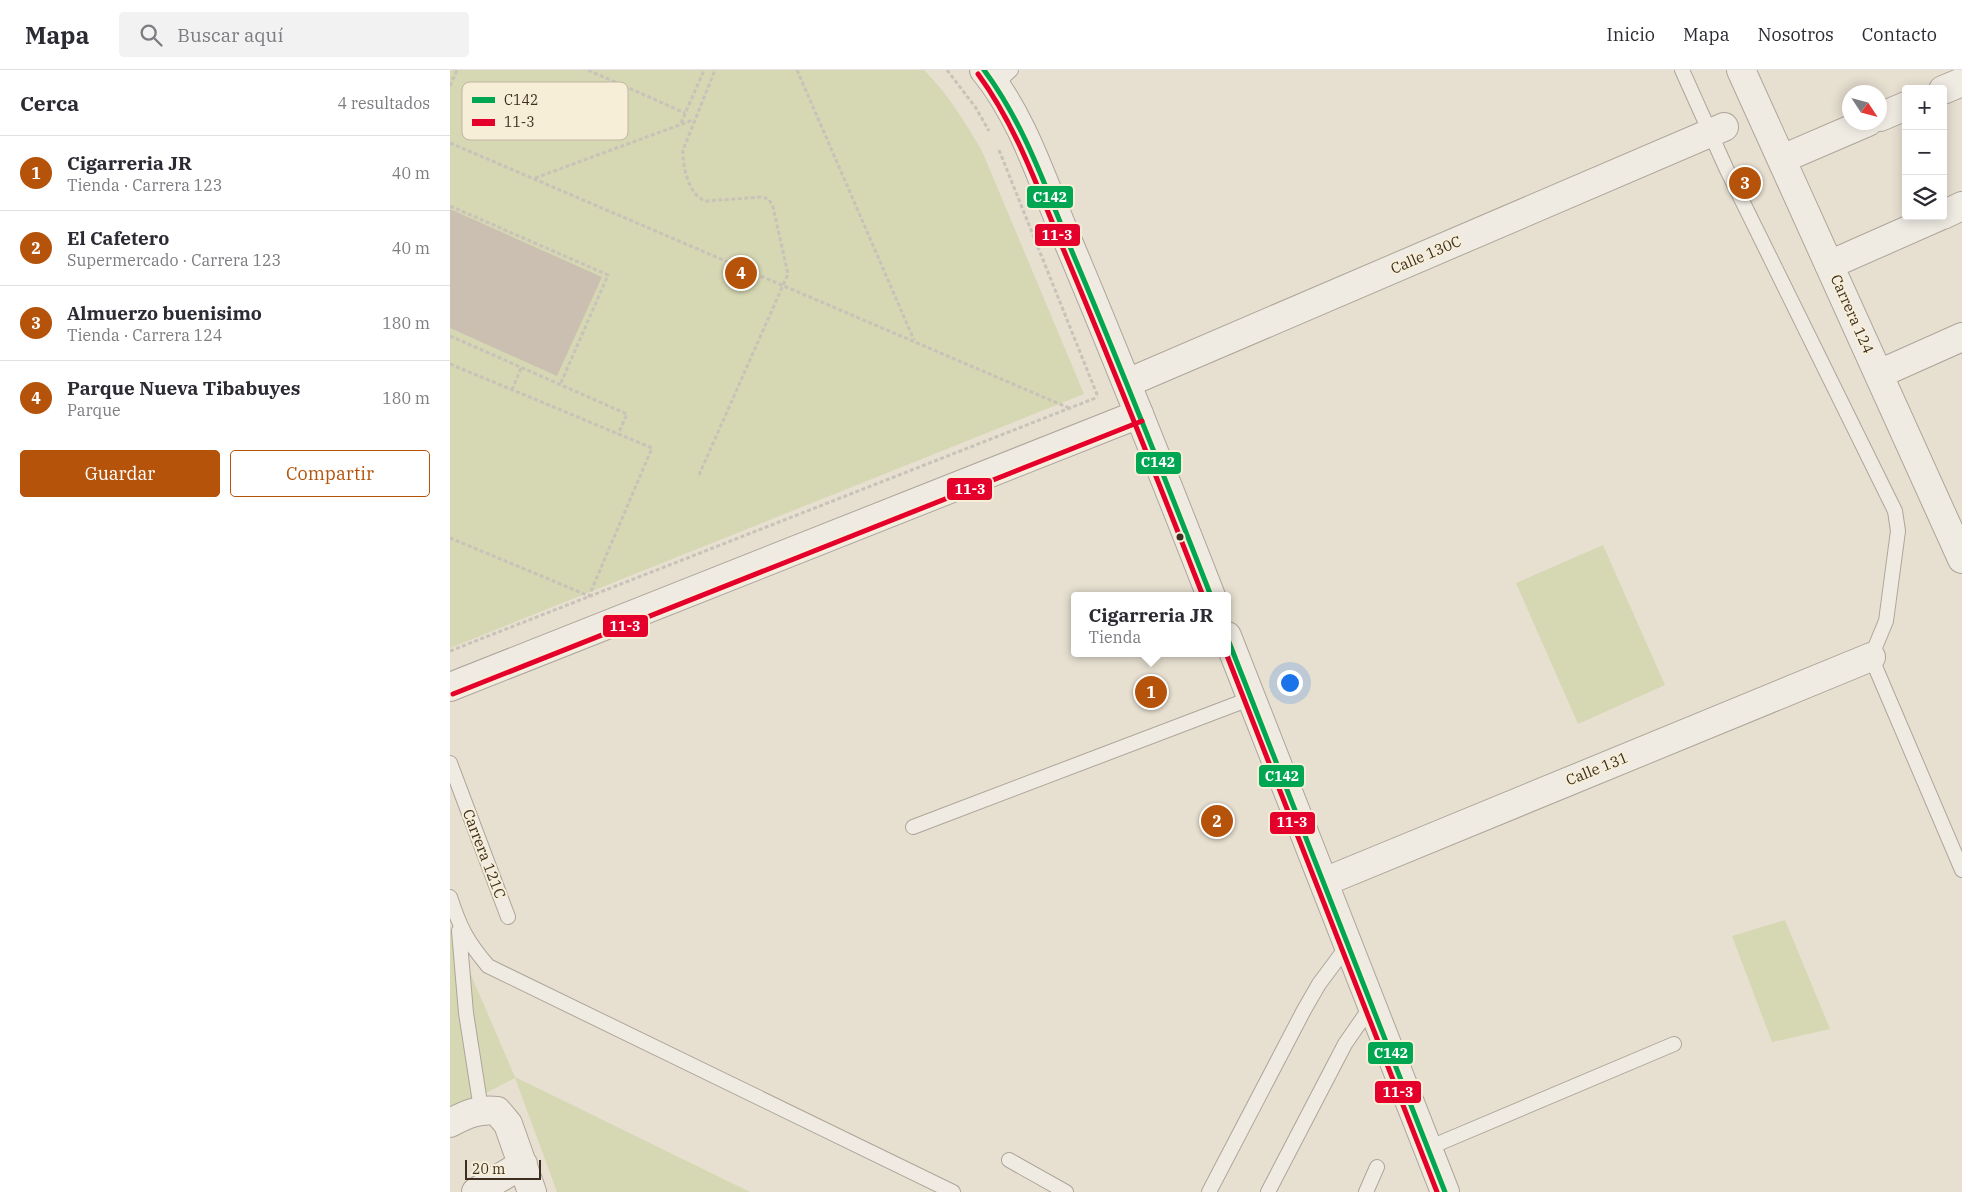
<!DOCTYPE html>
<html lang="es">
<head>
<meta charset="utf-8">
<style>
	body { margin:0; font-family:"IBM Plex Serif",serif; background:#f2f2f3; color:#2b2b33 }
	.controls { position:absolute; right:15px; top:15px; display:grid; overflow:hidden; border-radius:5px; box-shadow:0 2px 12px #0003 }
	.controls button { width:45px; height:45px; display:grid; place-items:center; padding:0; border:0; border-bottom:1px solid #e1e1e2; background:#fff; color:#2b2b33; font:25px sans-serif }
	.compass { position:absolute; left:1392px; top:15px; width:45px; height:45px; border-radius:50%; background:#fff; box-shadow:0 2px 12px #0003; rotate:126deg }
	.scale { position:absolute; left:15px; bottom:12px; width:76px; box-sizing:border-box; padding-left:5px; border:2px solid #3d2e20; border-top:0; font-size:14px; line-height:18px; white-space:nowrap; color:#3d2e20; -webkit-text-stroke:4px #f7eed8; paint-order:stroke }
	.you { position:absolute; left:839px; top:612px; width:18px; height:18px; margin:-12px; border:4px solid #fff; border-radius:50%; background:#1a73e8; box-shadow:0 0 0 8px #1a73e833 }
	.badge { display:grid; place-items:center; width:32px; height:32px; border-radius:50%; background:#b45309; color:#fff; font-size:16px; font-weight:700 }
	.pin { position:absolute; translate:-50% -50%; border:2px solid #fff; box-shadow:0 1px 5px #0006 }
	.popup { position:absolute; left:621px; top:522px; width:160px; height:65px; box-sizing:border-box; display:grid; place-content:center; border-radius:5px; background:#fff; filter:drop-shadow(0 1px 4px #0005); font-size:16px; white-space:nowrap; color:#7c7c81 }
	.popup b { font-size:19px; color:#2b2b33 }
	.popup::after { content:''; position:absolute; left:50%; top:100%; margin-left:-10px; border:10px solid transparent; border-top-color:#fff }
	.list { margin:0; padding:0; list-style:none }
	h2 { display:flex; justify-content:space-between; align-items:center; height:65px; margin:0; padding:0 20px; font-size:21px }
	h2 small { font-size:16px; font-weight:400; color:#7c7c81 }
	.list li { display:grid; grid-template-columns:32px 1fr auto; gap:15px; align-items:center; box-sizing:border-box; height:75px; padding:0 20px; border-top:1px solid #e1e1e2 }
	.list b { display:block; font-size:19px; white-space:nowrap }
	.list p { margin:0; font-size:16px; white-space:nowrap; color:#7c7c81 }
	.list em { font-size:16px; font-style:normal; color:#7c7c81 }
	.actions { display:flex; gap:10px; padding:15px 20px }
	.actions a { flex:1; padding:11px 0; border:1px solid #b45309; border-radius:5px; text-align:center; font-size:18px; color:#b45309 }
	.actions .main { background:#b45309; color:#fff }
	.icon { flex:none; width:28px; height:28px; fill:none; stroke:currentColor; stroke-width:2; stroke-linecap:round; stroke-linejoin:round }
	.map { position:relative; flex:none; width:1512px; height:1122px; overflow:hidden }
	header { display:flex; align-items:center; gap:30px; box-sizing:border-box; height:70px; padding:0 25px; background:#fff; border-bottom:1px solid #e1e1e2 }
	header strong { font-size:24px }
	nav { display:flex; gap:28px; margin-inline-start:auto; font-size:18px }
	.search { width:350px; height:45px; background:#f2f2f3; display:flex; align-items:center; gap:12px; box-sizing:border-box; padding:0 18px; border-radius:5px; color:#7c7c81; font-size:19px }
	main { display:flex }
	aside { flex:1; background:#fff }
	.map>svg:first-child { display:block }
	.green { fill:#d6d7b3 }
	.building { fill:#cbbfb2 }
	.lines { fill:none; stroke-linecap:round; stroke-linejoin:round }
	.service-casing { stroke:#ada599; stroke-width:16 }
	.minor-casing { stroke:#ada599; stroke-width:30 }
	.tertiary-casing { stroke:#ada599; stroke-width:30 }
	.path { stroke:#c8c2b9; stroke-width:3; stroke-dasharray:4 2.5; stroke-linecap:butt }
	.service { stroke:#efebe3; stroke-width:14 }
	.minor { stroke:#efebe3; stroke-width:28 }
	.tertiary { stroke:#efebe3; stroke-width:28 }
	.bus-1-casing { stroke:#f7eed8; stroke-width:9 }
	.bus-2-casing { stroke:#f7eed8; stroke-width:9 }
	.bus-1 { stroke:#00a651; stroke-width:5 }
	.bus-2 { stroke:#e4002b; stroke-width:5 }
	.bus-dot { fill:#3d2e20; stroke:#f7eed8; stroke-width:2 }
	.labels { text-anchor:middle; stroke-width:4; stroke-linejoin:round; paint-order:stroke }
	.street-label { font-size:15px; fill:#3d2e20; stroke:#f7eed8 }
	.key { fill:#f7eed8; stroke:#bfb4a1; stroke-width:1 }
	.key-label { font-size:14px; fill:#3d2e20 }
	.line-badge { stroke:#f7eed8; stroke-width:2 }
	.badge-label { font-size:14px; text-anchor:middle; font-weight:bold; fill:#fff }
</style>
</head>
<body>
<header>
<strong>Mapa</strong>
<div class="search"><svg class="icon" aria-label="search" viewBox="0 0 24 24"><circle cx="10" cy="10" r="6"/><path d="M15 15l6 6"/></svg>Buscar aquí</div>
<nav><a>Inicio</a><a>Mapa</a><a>Nosotros</a><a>Contacto</a></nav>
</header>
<main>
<aside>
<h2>Cerca<small>4 resultados</small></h2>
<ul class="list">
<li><span class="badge">1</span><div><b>Cigarreria JR</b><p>Tienda · Carrera 123</p></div><em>40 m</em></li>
<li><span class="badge">2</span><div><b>El Cafetero</b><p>Supermercado · Carrera 123</p></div><em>40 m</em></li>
<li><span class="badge">3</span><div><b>Almuerzo buenisimo</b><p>Tienda · Carrera 124</p></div><em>180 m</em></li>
<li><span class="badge">4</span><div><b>Parque Nueva Tibabuyes</b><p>Parque</p></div><em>180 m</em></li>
</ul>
<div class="actions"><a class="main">Guardar</a><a>Compartir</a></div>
</aside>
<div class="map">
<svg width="1512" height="1122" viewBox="0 0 1512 1122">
	<rect width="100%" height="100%" fill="#e7e0d1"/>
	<path class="green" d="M0,0H474C498,24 515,52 532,81L634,324L0,578Z
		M1153,475L1215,615L1128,654L1066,513Z
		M1335,850L1380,959L1322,972L1282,866Z
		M0,856L65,1007L300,1122H107L65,1008L0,1042Z"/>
	<path class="building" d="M0,139L152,207L107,306L0,258Z"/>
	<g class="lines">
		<defs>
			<path id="service" d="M1232,0L1276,98L1445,441L1448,461L1436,551L1421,587L1512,800
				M546,14L561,0
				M0,693L58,847
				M463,757L802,628
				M0,827C10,858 17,871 38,896L503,1122
				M9,861L16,943L31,1039
				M978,1078L1224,974
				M559,1090L616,1122
				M759,1122L854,940L869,914L898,875
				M818,1122L895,974L922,935
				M916,1122L927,1097"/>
			<path id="minor" d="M1291,0L1512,489
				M1493,20L1512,12
				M1430,47L1456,36
				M1332,89L1418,52
				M1493,145L1512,136
				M1379,195L1490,146
				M1429,304L1512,267
				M677,313L1274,57
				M0,617L689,344
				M874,812L1421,587
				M0,1053C17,1044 28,1039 47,1041L58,1054L82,1122
				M26,1122L73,1094"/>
			<path id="tertiary" d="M534,0C573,47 593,113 617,169C667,287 714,406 761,526
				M777,566L995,1122"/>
		</defs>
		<use href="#service" class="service-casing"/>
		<use href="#minor" class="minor-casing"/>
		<use href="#tertiary" class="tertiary-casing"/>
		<path class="path" d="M138,0L235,43
			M347,0L464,270
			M497,0L526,38L539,61
			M0,16L7,0
			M231,53L254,0
			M0,73L619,338
			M549,80L648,327
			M85,108L243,50
			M0,136L158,205L110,315
			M0,266L177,344L168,364
			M0,294L202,378L139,526L0,468
			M62,320L71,298
			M249,405L338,204L323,137L319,129L311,127L256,131C239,127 232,95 233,80L265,0
			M0,581L648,327"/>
		<use href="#service" class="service"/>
		<use href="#minor" class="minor"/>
		<use href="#tertiary" class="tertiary"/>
		<defs>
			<path id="bus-1" d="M534,0C575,55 597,121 623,184C671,297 716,411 761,526
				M777,567L995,1122"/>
			<path id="bus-2" d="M528,4C569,60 590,125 617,188C664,300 709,413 753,526
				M776,583L987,1122
				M3,624L692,351"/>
		</defs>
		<use href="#bus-1" class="bus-1-casing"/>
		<use href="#bus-2" class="bus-2-casing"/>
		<use href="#bus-1" class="bus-1"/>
		<use href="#bus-2" class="bus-2"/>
	</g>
	<circle class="bus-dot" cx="730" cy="467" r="4.5"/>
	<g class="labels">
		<g class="street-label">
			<text transform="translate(976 185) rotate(-23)" y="5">Calle 130C</text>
			<text transform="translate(1402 244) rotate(66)" y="5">Carrera 124</text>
			<text transform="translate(1147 699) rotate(-22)" y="5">Calle 131</text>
			<text transform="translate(34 784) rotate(69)" y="5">Carrera 121C</text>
		</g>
	</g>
	<rect x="12" y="12" width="166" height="58" rx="8" class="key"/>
	<rect x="22" y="27" width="23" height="6" fill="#00a651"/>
	<rect x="22" y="49" width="23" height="7" fill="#e4002b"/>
	<g class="key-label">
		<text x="54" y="35">C142</text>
		<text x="54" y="57">11-3</text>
	</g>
	<g class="line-badge">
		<rect x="576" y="115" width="48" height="24" rx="5" fill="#00a651"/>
		<rect x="584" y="153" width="47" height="24" rx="5" fill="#e4002b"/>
		<rect x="685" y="381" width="47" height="24" rx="5" fill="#00a651"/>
		<rect x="496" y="407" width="47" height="24" rx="5" fill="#e4002b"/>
		<rect x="152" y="544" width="47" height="24" rx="5" fill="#e4002b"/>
		<rect x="808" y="694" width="47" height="24" rx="5" fill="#00a651"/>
		<rect x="819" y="741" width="47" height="24" rx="5" fill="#e4002b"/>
		<rect x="917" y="971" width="47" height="24" rx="5" fill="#00a651"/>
		<rect x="924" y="1010" width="48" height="24" rx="5" fill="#e4002b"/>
	</g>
	<g class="badge-label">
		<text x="600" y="132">C142</text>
		<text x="607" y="170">11-3</text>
		<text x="708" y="397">C142</text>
		<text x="520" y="424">11-3</text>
		<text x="175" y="561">11-3</text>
		<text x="832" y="711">C142</text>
		<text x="842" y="757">11-3</text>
		<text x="941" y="988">C142</text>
		<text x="948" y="1027">11-3</text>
	</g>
</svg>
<div class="controls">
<button>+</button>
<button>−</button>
<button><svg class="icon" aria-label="layers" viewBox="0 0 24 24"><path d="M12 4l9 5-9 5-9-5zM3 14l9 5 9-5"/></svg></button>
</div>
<svg class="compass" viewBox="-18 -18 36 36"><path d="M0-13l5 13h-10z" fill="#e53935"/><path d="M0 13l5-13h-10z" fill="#7c7c81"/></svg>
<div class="scale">20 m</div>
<div class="you"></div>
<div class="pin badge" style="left:701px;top:622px">1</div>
<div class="popup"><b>Cigarreria JR</b>Tienda</div>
<div class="pin badge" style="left:767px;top:751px">2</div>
<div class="pin badge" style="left:1295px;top:113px">3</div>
<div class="pin badge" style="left:291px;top:203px">4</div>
</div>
</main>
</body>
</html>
